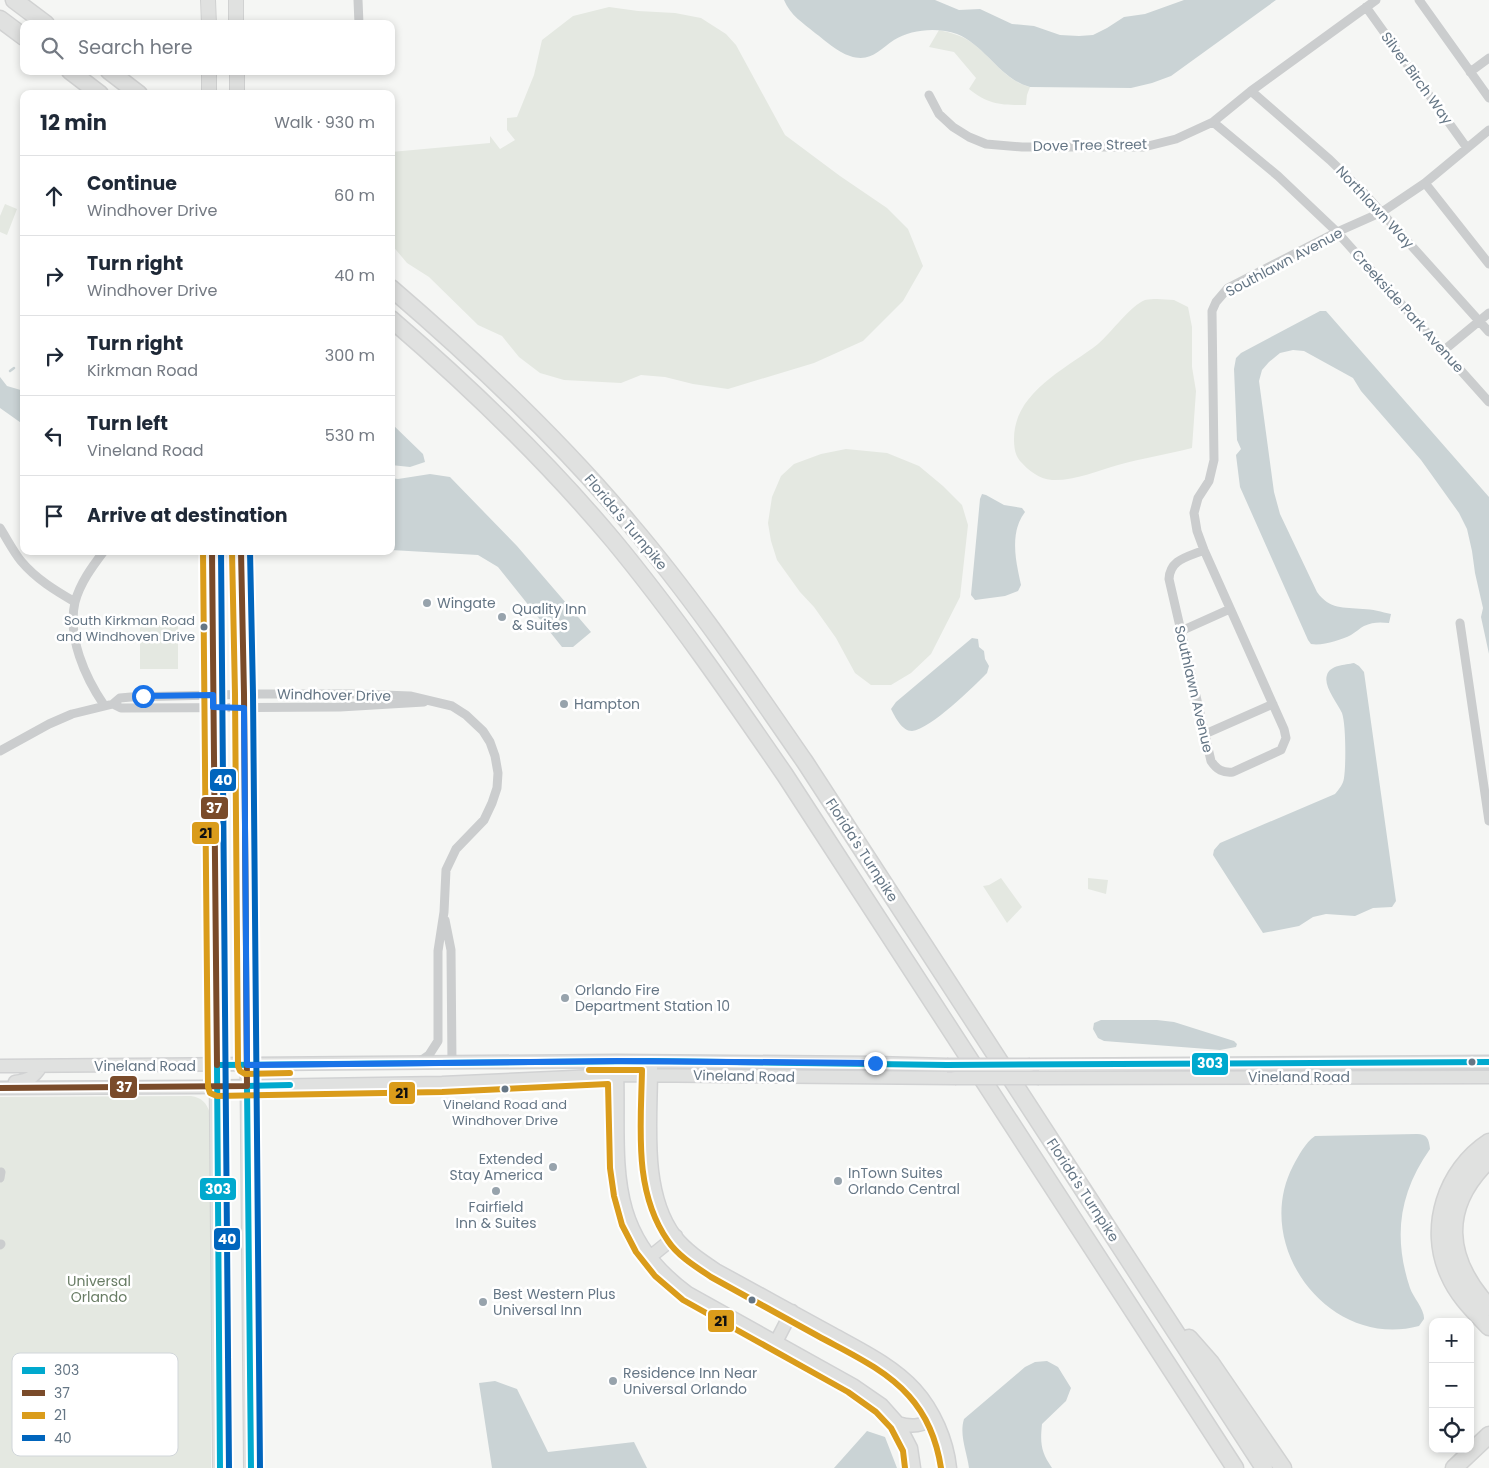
<!DOCTYPE html>
<html lang="en">
<head>
<meta charset="utf-8">
<style>
	body { margin:0; font-family:Poppins,sans-serif; background:#f6f6f7; color:#1f2937 }
	.controls { position:absolute; right:15px; bottom:15px; display:grid; overflow:hidden; border-radius:10px; box-shadow:0 2px 8px #0003 }
	.controls button { width:45px; height:45px; display:grid; place-items:center; padding:0; border:0; border-bottom:1px solid #e0e1e3; background:#fff; color:#1f2937; font:25px sans-serif }
	.stop { position:absolute; width:15px; height:15px; margin:-11px; border:4px solid #1a73e8; border-radius:50%; background:#fff }
	.stop.end { background:#1a73e8; border-color:#fff; box-shadow:0 1px 5px #0008 }
	.list { margin:0; padding:0; list-style:none }
	h2 { display:flex; justify-content:space-between; align-items:center; height:65px; margin:0; padding:0 20px; font-size:21px }
	h2 small { font-size:16px; font-weight:400; color:#747a83 }
	.list li { display:grid; grid-template-columns:32px 1fr auto; gap:15px; align-items:center; box-sizing:border-box; height:80px; padding:0 20px; border-top:1px solid #e0e1e3 }
	.list b { display:block; font-size:19px; white-space:nowrap }
	.list p { margin:0; font-size:16px; white-space:nowrap; color:#747a83 }
	.list em { font-size:16px; font-style:normal; color:#747a83 }
	.icon { flex:none; width:28px; height:28px; fill:none; stroke:currentColor; stroke-width:2; stroke-linecap:round; stroke-linejoin:round }
	.map { position:relative; flex:none; width:1489px; height:1468px; overflow:hidden }
	.search { position:absolute; background:#fff; box-shadow:0 2px 8px #0003; left:20px; top:20px; width:375px; height:55px; display:flex; align-items:center; gap:12px; box-sizing:border-box; padding:0 18px; border-radius:10px; color:#747a83; font-size:19px }
	.panel { position:absolute; background:#fff; box-shadow:0 2px 8px #0003; left:20px; top:90px; width:375px; height:465px; border-radius:10px }
	.map>svg:first-child { display:block }
	.green { fill:#e4e8e1 }
	.water { fill:#cad3d5 }
	.lines { fill:none; stroke-linecap:round; stroke-linejoin:round }
	.stream { stroke:#cad3d5; stroke-width:2.5 }
	.secondary-casing { stroke:#d1d2d3; stroke-width:15 }
	.primary-casing { stroke:#d1d2d2; stroke-width:16 }
	.highway-casing { stroke:#d1d2d2; stroke-width:19 }
	.street { stroke:#cbcdce; stroke-width:9 }
	.secondary { stroke:#e0e1e0; stroke-width:12 }
	.primary { stroke:#e0e1e0; stroke-width:14 }
	.highway { stroke:#e0e1e0; stroke-width:16 }
	.secondary-bridge-casing { stroke:#d1d2d3; stroke-width:15; stroke-linecap:butt }
	.secondary-bridge { stroke:#e0e1e0; stroke-width:12 }
	.bus-1-casing { stroke:#fff; stroke-width:10 }
	.bus-2-casing { stroke:#fff; stroke-width:10 }
	.bus-3-casing { stroke:#fff; stroke-width:10 }
	.bus-4-casing { stroke:#fff; stroke-width:10 }
	.bus-1 { stroke:#00a9ce; stroke-width:6 }
	.bus-2 { stroke:#7a4b2a; stroke-width:6 }
	.bus-3 { stroke:#da9c1b; stroke-width:6 }
	.bus-4 { stroke:#0065bd; stroke-width:6 }
	.route { stroke:#1a73e8; stroke-width:6 }
	.poi-dot { fill:#97a3ac; stroke:#fff; stroke-width:2 }
	.bus-dot { fill:#657685; stroke:#fff; stroke-width:2 }
	.labels { text-anchor:middle; stroke-width:5; stroke-linejoin:round; paint-order:stroke }
	.bus-label { font-size:13px; fill:#657685; stroke:#fff; text-anchor:end }
	.street-label { font-size:14px; fill:#657685; stroke:#fff }
	.poi-label { font-size:14px; fill:#657685; stroke:#fff; text-anchor:start }
	.park-label { font-size:14px; fill:#687c64; stroke:#fff }
	.key { fill:#fff; stroke:#d1d6da; stroke-width:1 }
	.key-label { font-size:14px; fill:#657685 }
	.line-badge { stroke:#fff; stroke-width:2 }
	.badge-label { font-size:14px; text-anchor:middle; font-weight:bold; fill:#fff }
	.pale-badge-label { font-size:14px; text-anchor:middle; font-weight:bold; fill:#111 }
</style>
</head>
<body>
<div class="map">
<svg width="1489" height="1468" viewBox="0 0 1489 1468">
	<rect width="100%" height="100%" fill="#f5f6f4"/>
	<path class="green" d="M609,7L638,11L675,13L701,18L726,34L736,45L785,135L840,176L887,208L908,229L923,266L903,301L863,341L814,363L728,389L693,384L665,377L641,375L621,383L564,380L540,373L519,357L502,336L478,325L429,277L407,263L391,244V152L490,143V136L500,149L515,140L507,130V118L517,117L534,75L542,40L573,16Z
		M939,30C952,33 964,36 975,45C994,60 1006,81 1030,87L1027,95L1026,105C1001,105 989,105 969,89L976,78L954,52L929,47Z
		M5,204L17,209L7,235L0,232V216Z
		M1157,299L1174,300L1188,307L1192,327V367L1196,391L1192,448C1168,454 1143,458 1118,465C1097,471 1074,481 1052,480C1039,479 1028,470 1020,461C1015,455 1014,447 1014,439C1014,392 1066,369 1098,344C1111,333 1131,305 1145,300C1149,299 1153,299 1157,299Z
		M846,449L887,453L919,466L943,486L962,505L968,525L960,597L931,654L911,673L891,685H871L855,673L836,638L814,607L800,592L777,560L771,541L768,523L772,497L781,476L794,464L821,454Z
		M140,625H178V669H140Z
		M1001,878L1022,907L1007,923L983,886L989,885Z
		M1088,878L1108,880L1106,894L1088,889Z
		M191,1096C202,1098 206,1102 210,1113L211,1468H0V1097Z"/>
	<path class="water" d="M784,0H935L959,10L980,9L1012,24L1034,26L1060,35L1079,36L1093,35L1107,28L1124,17L1145,14L1184,0H1276L1171,76L1152,83L1131,88L1030,87C1000,79 986,46 957,34C938,27 911,29 894,40C879,50 870,63 850,56C837,52 826,41 815,33C803,23 790,15 784,0Z
		M1320,311H1326L1489,497V654L1481,617L1483,608L1475,573L1472,551L1467,529L1459,513L1421,460L1361,391L1353,378L1304,351L1293,350L1280,353L1269,362L1262,370L1259,381L1274,492L1280,514L1317,592C1330,610 1343,607 1363,609C1372,609 1382,612 1391,614L1389,623C1380,622 1372,622 1364,626C1360,628 1356,632 1351,635C1341,640 1323,646 1311,644L1308,640L1240,487L1236,455L1241,449L1237,440L1234,369L1236,358L1241,353Z
		M0,377L7,386L24,391V425L0,408Z
		M391,423L423,454L425,462L410,467L391,465Z
		M430,474L450,477L517,546L591,632L573,647H562L498,567L478,555L391,550V478L398,479Z
		M982,494L986,495L1004,505L1022,508L1025,512C1009,533 1016,562 1021,585L1018,591L1005,596L975,600L971,595L980,499Z
		M972,638L978,639L979,647L984,651L985,659L989,666L987,673C973,687 931,729 912,731C902,731 895,717 891,709L896,702Z
		M1354,663L1359,666L1364,672L1396,901L1392,907L1373,908L1355,916L1326,914L1313,917L1299,926L1263,933L1213,855L1214,850L1220,843L1335,794C1339,789 1343,785 1344,778C1346,766 1346,724 1342,713C1337,702 1323,686 1327,675C1330,665 1345,665 1354,663Z
		M1101,1020H1157L1174,1022L1234,1041L1237,1044L1236,1047L1220,1050L1104,1041L1098,1038L1093,1029L1094,1023Z
		M1417,1134C1427,1134 1429,1139 1430,1149C1399,1193 1393,1237 1410,1288C1413,1297 1425,1310 1424,1319L1419,1326C1330,1350 1251,1247 1293,1166C1299,1155 1305,1143 1315,1136Z
		M1047,1361L1058,1367L1071,1388L1066,1401L1042,1424C1040,1444 1041,1452 1052,1468H969C967,1452 959,1435 964,1419L1025,1367L1035,1362Z
		M495,1381L517,1389L548,1452L634,1442L647,1468H492L479,1383Z
		M867,1431L885,1437L897,1468H834Z"/>
	<g class="lines">
		<path class="stream" d="M10,371L14,368"/>
		<defs>
			<path id="secondary" d="M1030,1065L1489,1062
				M0,1066L617,1061L875,1063L947,1065
				M617,1068C620,1161 603,1231 688,1293L853,1385L882,1405L898,1423L911,1448L914,1468
				M651,1068C651,1121 642,1192 675,1236C686,1250 701,1260 716,1270C755,1291 794,1313 833,1334C862,1350 893,1365 915,1389C934,1410 947,1440 950,1468
				M1039,1078L1489,1077
				M15,1082C28,1080 34,1078 41,1066
				M0,1088L199,1087L442,1083L617,1075L955,1078
				M650,1257L676,1236
				M776,1342L792,1311
				M898,1423C913,1428 922,1425 935,1419"/>
			<path id="primary" d="M208,0L209,24
				M236,0V24
				M209,71V94
				M237,71V94
				M212,551L220,1468
				M241,551L244,694L251,1468"/>
			<path id="highway" d="M14,0L46,24
				M0,19L24,37
				M70,71L100,94
				M109,71L139,94
				M391,288C476,361 558,438 630,524C694,599 749,681 805,762L1264,1468
				M391,319C470,387 546,460 613,540C675,615 730,695 785,775L1235,1468
				M1489,1142C1446,1170 1427,1228 1449,1275C1458,1296 1474,1311 1489,1327
				M1489,1160C1440,1207 1445,1259 1489,1307
				M1189,1338L1211,1363L1283,1468
				M1454,1468L1489,1435"/>
		</defs>
		<use href="#secondary" class="secondary-casing"/>
		<use href="#primary" class="primary-casing"/>
		<use href="#highway" class="highway-casing"/>
		<path class="street" d="M358,0L359,24
			M1419,0L1489,98
			M1366,7L1467,148
			M1470,72L1489,58
			M1251,91L1330,160L1364,193L1489,332
			M929,95L939,114L953,127L969,137L986,144L1022,147H1144L1176,139L1213,122L1251,91L1376,0
			M1213,122L1278,176L1337,232L1489,402
			M1425,183L1489,264
			M1443,351L1489,313
			M0,528C7,539 13,551 21,561C36,579 56,591 75,602
			M1204,550C1188,557 1170,559 1169,579L1211,761C1217,770 1223,773 1233,772L1281,750L1286,738L1284,729L1204,550L1197,531L1194,513L1198,498L1209,481L1214,460L1212,311L1216,302L1228,288L1337,232L1382,212L1425,183L1489,130
			M104,551C92,567 80,583 75,602C67,637 85,677 104,705
			M1460,623L1489,821
			M1181,631L1230,609
			M113,704L121,708L340,707L424,702
			M1205,734L1273,704
			M0,751L49,724L72,714L113,704L120,698L131,697L260,694H357L410,696L452,706L466,715L483,731L490,742L495,756L498,773L497,788L492,803L484,820L456,849L446,870L444,912L438,951V1041L429,1055L419,1062
			M445,920L451,950L452,1063
			M0,1178L1,1172
			M0,1245L1,1244"/>
		<use href="#secondary" class="secondary"/>
		<use href="#primary" class="primary"/>
		<use href="#highway" class="highway"/>
		<defs>
			<path id="secondary-bridge" d="M947,1065H1030
				M955,1078H1039"/>
		</defs>
		<use href="#secondary-bridge" class="secondary-bridge-casing"/>
		<use href="#secondary-bridge" class="secondary-bridge"/>
		<defs>
			<path id="bus-1" d="M220,1468L217,1065L651,1061L947,1065L1489,1062
				M251,1468L247,1086L290,1085"/>
			<path id="bus-2" d="M212,551L217,1065
				M241,551L244,694L247,1086
				M0,1088L247,1086"/>
			<path id="bus-3" d="M203,551L208,1087L210,1093L217,1096L442,1092L608,1084L610,1168L614,1196L622,1225L636,1252L655,1276L683,1300L848,1392L876,1412L891,1428L903,1451L905,1468
				M232,551L235,694L238,1066L240,1071L245,1074L290,1073
				M589,1070H642C641,1126 633,1191 668,1241C678,1256 696,1267 711,1277C747,1297 782,1316 818,1336C849,1353 885,1369 909,1396C927,1416 937,1442 941,1468"/>
			<path id="bus-4" d="M221,551L229,1468
				M250,551L253,694L260,1468"/>
		</defs>
		<use href="#bus-1" class="bus-1-casing"/>
		<use href="#bus-2" class="bus-2-casing"/>
		<use href="#bus-3" class="bus-3-casing"/>
		<use href="#bus-4" class="bus-4-casing"/>
		<use href="#bus-1" class="bus-1"/>
		<use href="#bus-2" class="bus-2"/>
		<use href="#bus-3" class="bus-3"/>
		<use href="#bus-4" class="bus-4"/>
	</g>
	<g class="lines">
		<path class="route" d="M143,696L213,695V707L244,708L247,1065L617,1061L875,1063"/>
	</g>
	<g class="poi-dot">
		<circle cx="427" cy="603" r="5"/>
		<circle cx="502" cy="617" r="5"/>
		<circle cx="564" cy="704" r="5"/>
		<circle cx="565" cy="998" r="5"/>
		<circle cx="553" cy="1167" r="5"/>
		<circle cx="838" cy="1181" r="5"/>
		<circle cx="496" cy="1191" r="5"/>
		<circle cx="483" cy="1302" r="5"/>
		<circle cx="613" cy="1381" r="5"/>
	</g>
	<g class="bus-dot">
		<circle cx="204" cy="627" r="4.5"/>
		<circle cx="1472" cy="1062" r="4.5"/>
		<circle cx="505" cy="1089" r="4.5"/>
		<circle cx="752" cy="1300" r="4.5"/>
	</g>
	<g class="labels">
		<g class="bus-label">
			<text x="195" y="625">South Kirkman Road<tspan x="195" dy="16">and Windhoven Drive</tspan></text>
			<text x="505" y="1109" text-anchor="middle">Vineland Road and<tspan x="505" dy="16">Windhover Drive</tspan></text>
		</g>
		<g class="street-label">
			<text transform="translate(1417 78) rotate(54)" y="5">Silver Birch Way</text>
			<text transform="translate(1090 145) rotate(-1)" y="5">Dove Tree Street</text>
			<text transform="translate(1375 207) rotate(47)" y="5">Northlawn Way</text>
			<text transform="translate(1284 262) rotate(-28)" y="5">Southlawn Avenue</text>
			<text transform="translate(1408 311) rotate(48)" y="5">Creekside Park Avenue</text>
			<text transform="translate(626 522) rotate(50)" y="5">Florida's Turnpike</text>
			<text transform="translate(1194 689) rotate(77)" y="5">Southlawn Avenue</text>
			<text transform="translate(334 695) rotate(1)" y="5">Windhover Drive</text>
			<text transform="translate(862 850) rotate(57)" y="5">Florida's Turnpike</text>
			<text x="145" y="1071">Vineland Road</text>
			<text transform="translate(744 1076) rotate(1)" y="5">Vineland Road</text>
			<text x="1299" y="1082">Vineland Road</text>
			<text transform="translate(1083 1190) rotate(57)" y="5">Florida's Turnpike</text>
		</g>
		<g class="poi-label">
			<text x="437" y="608">Wingate</text>
			<text x="512" y="614">Quality Inn<tspan x="512" dy="16">&amp; Suites</tspan></text>
			<text x="574" y="709">Hampton</text>
			<text x="575" y="995">Orlando Fire<tspan x="575" dy="16">Department Station 10</tspan></text>
			<text x="543" y="1164" text-anchor="end">Extended<tspan x="543" dy="16">Stay America</tspan></text>
			<text x="848" y="1178">InTown Suites<tspan x="848" dy="16">Orlando Central</tspan></text>
			<text x="496" y="1212" text-anchor="middle">Fairfield<tspan x="496" dy="16">Inn &amp; Suites</tspan></text>
			<text x="493" y="1299">Best Western Plus<tspan x="493" dy="16">Universal Inn</tspan></text>
			<text x="623" y="1378">Residence Inn Near<tspan x="623" dy="16">Universal Orlando</tspan></text>
		</g>
		<g class="park-label">
			<text x="99" y="1286">Universal<tspan x="99" dy="16">Orlando</tspan></text>
		</g>
	</g>
	<rect x="12" y="1353" width="166" height="103" rx="8" class="key"/>
	<rect x="22" y="1367" width="23" height="7" fill="#00a9ce"/>
	<rect x="22" y="1390" width="23" height="6" fill="#7a4b2a"/>
	<rect x="22" y="1412" width="23" height="7" fill="#da9c1b"/>
	<rect x="22" y="1435" width="23" height="6" fill="#0065bd"/>
	<g class="key-label">
		<text x="54" y="1375">303</text>
		<text x="54" y="1398">37</text>
		<text x="54" y="1420">21</text>
		<text x="54" y="1443">40</text>
	</g>
	<g class="line-badge">
		<rect x="209" y="768" width="28" height="24" rx="5" fill="#0065bd"/>
		<rect x="200" y="796" width="29" height="24" rx="5" fill="#7a4b2a"/>
		<rect x="191" y="821" width="29" height="24" rx="5" fill="#da9c1b"/>
		<rect x="1191" y="1052" width="38" height="24" rx="5" fill="#00a9ce"/>
		<rect x="109" y="1075" width="29" height="24" rx="5" fill="#7a4b2a"/>
		<rect x="388" y="1081" width="28" height="24" rx="5" fill="#da9c1b"/>
		<rect x="199" y="1177" width="38" height="24" rx="5" fill="#00a9ce"/>
		<rect x="213" y="1227" width="28" height="24" rx="5" fill="#0065bd"/>
		<rect x="707" y="1309" width="28" height="24" rx="5" fill="#da9c1b"/>
	</g>
	<g class="badge-label">
		<text x="223" y="785">40</text>
		<text x="214" y="813">37</text>
		<text x="1210" y="1068">303</text>
		<text x="124" y="1092">37</text>
		<text x="218" y="1194">303</text>
		<text x="227" y="1244">40</text>
	</g>
	<g class="pale-badge-label">
		<text x="206" y="838">21</text>
		<text x="402" y="1098">21</text>
		<text x="721" y="1326">21</text>
	</g>
</svg>
<div class="controls">
<button>+</button>
<button>−</button>
<button><svg class="icon" aria-label="locate" viewBox="0 0 24 24"><circle cx="12" cy="12" r="6"/><path d="M12 2v4M12 18v4M2 12h4M18 12h4"/></svg></button>
</div>
<div class="stop" style="left:143px;top:696px"></div>
<div class="stop end" style="left:875px;top:1063px"></div>
<div class="search"><svg class="icon" aria-label="search" viewBox="0 0 24 24"><circle cx="10" cy="10" r="6"/><path d="M15 15l6 6"/></svg>Search here</div>
<section class="panel">
<h2>12 min<small>Walk · 930 m</small></h2>
<ul class="list">
<li><svg class="icon" aria-label="ahead" viewBox="0 0 24 24"><path d="M12 20V5M6 11l6-6 6 6"/></svg><div><b>Continue</b><p>Windhover Drive</p></div><em>60 m</em></li>
<li><svg class="icon" aria-label="right" viewBox="0 0 24 24"><path d="M7 20v-9h11M14 6l5 5-5 5"/></svg><div><b>Turn right</b><p>Windhover Drive</p></div><em>40 m</em></li>
<li><svg class="icon" aria-label="right" viewBox="0 0 24 24"><path d="M7 20v-9h11M14 6l5 5-5 5"/></svg><div><b>Turn right</b><p>Kirkman Road</p></div><em>300 m</em></li>
<li><svg class="icon" aria-label="left" viewBox="0 0 24 24"><path d="M17 20v-9H6M10 6l-5 5 5 5"/></svg><div><b>Turn left</b><p>Vineland Road</p></div><em>530 m</em></li>
<li><svg class="icon" aria-label="arrive" viewBox="0 0 24 24"><path d="M6 21V4h12l-3 4 3 4H6"/></svg><div><b>Arrive at destination</b></div></li>
</ul>
</section>
</div>
</body>
</html>
